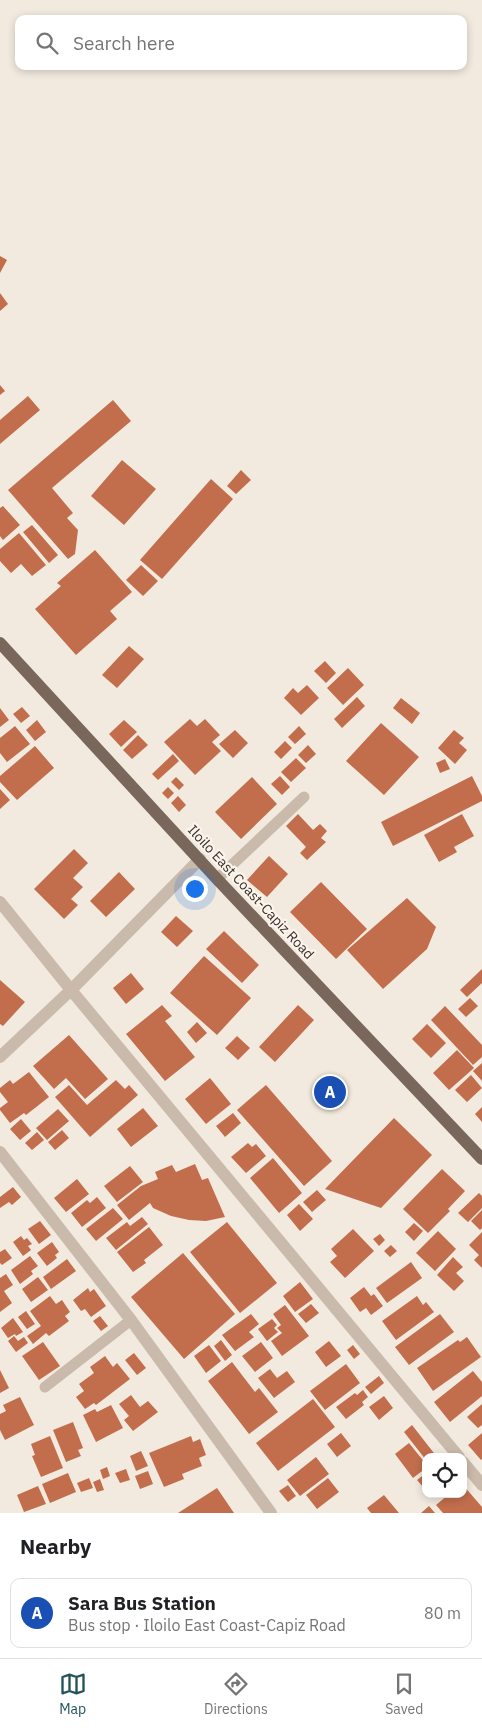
<!DOCTYPE html>
<html lang="en">
<head>
<meta charset="utf-8">
<style>
	body { margin:0; font-family:"IBM Plex Sans",sans-serif; background:#f6f6f6; color:#202124 }
	.controls { position:absolute; right:15px; bottom:15px; display:grid; overflow:hidden; border-radius:10px; box-shadow:0 2px 8px #0003 }
	.controls button { width:45px; height:45px; display:grid; place-items:center; padding:0; border:0; border-bottom:1px solid #e0e0e0; background:#fff; color:#202124; font:25px sans-serif }
	.you { position:absolute; left:194px; top:888px; width:18px; height:18px; margin:-12px; border:4px solid #fff; border-radius:50%; background:#1a73e8; box-shadow:0 0 0 8px #1a73e833 }
	.badge { display:grid; place-items:center; width:32px; height:32px; border-radius:50%; background:#215359; color:#fff; font-size:16px; font-weight:700 }
	.pin { position:absolute; translate:-50% -50%; border:2px solid #fff; box-shadow:0 1px 5px #0006 }
	.list { margin:0; padding:0; list-style:none }
	h2 { display:flex; justify-content:space-between; align-items:center; height:65px; margin:0; padding:0 20px; font-size:21px }
	h2 small { font-size:16px; font-weight:400; color:#757577 }
	.list li { display:grid; grid-template-columns:32px 1fr auto; gap:15px; align-items:center; box-sizing:border-box; height:70px; margin:0 10px 10px; padding:0 10px; border:1px solid #e0e0e0; border-radius:10px }
	.list b { display:block; font-size:19px; white-space:nowrap }
	.list p { margin:0; font-size:16px; white-space:nowrap; color:#757577 }
	.list em { font-size:16px; font-style:normal; color:#757577 }
	.icon { flex:none; width:28px; height:28px; fill:none; stroke:currentColor; stroke-width:2; stroke-linecap:round; stroke-linejoin:round }
	.map { position:relative; flex:none; width:482px; height:1513px; overflow:hidden }
	.search { position:absolute; background:#fff; box-shadow:0 2px 8px #0003; left:15px; right:15px; top:15px; height:55px; display:flex; align-items:center; gap:12px; box-sizing:border-box; padding:0 18px; border-radius:10px; color:#757577; font-size:19px }
	.sheet { height:145px; background:#fff }
	nav { display:flex; justify-content:space-around; align-items:center; box-sizing:border-box; height:70px; border-top:1px solid #e0e0e0; background:#fff; font-size:14px; color:#757577 }
	nav a { display:grid; justify-items:center; gap:2px }
	nav .on { color:#215359 }
	.map>svg:first-child { display:block }
	.building { fill:#c26e4d }
	.lines { fill:none; stroke-linecap:round; stroke-linejoin:round }
	.lane { stroke:#cabaab; stroke-width:11 }
	.street { stroke:#cabaab; stroke-width:12 }
	.primary { stroke:#7a675c; stroke-width:12 }
	.labels { text-anchor:middle; stroke-width:4.5; stroke-linejoin:round; paint-order:stroke }
	.street-label { font-size:14px; fill:#382f2a; stroke:#faf4ec }
</style>
</head>
<body>
<div class="map">
<svg width="482" height="1513" viewBox="0 0 482 1513">
	<rect width="100%" height="100%" fill="#f2eadf"/>
	<path class="building" d="M0,256L7,260L0,273Z
		M0,293L8,304L0,311Z
		M0,385L5,391L0,395Z
		M28,396L40,410L0,444V420Z
		M113,400L131,421L52,488L73,513L67,518L78,530L75,554L68,559L8,490Z
		M122,460L156,489L124,525L91,496Z
		M241,470L251,480L236,494L227,486Z
		M211,479L233,499L162,579L140,560Z
		M3,506L20,525L3,540L0,536V508Z
		M32,525L58,555L49,563L23,532Z
		M19,533L46,565L32,576L21,564L11,573L0,561V549Z
		M95,550L132,592L110,611L117,619L76,655L35,609L61,586L57,583Z
		M141,565L158,581L143,596L126,580Z
		M129,646L144,659L117,688L102,675Z
		M325,661L336,673L326,683L314,671Z
		M348,668L364,685L343,705L327,688Z
		M307,685L319,698L301,715L284,698L293,688L298,693Z
		M357,697L365,706L342,728L334,719Z
		M401,698L420,713L412,724L393,708Z
		M22,707L30,716L21,723L13,714Z
		M0,708L9,720L0,727Z
		M190,719L197,726L205,719L220,735L212,742L221,751L195,775L164,742Z
		M37,720L46,732L35,741L26,730Z
		M124,720L137,732L121,747L109,734Z
		M381,723L419,757L384,795L346,761Z
		M15,726L30,744L7,762L0,753V738Z
		M299,726L306,734L295,744L288,737Z
		M235,730L248,743L233,758L219,744Z
		M454,730L464,738L459,743L467,750L455,764L438,748Z
		M138,735L148,745L132,759L123,750Z
		M285,741L292,748L281,759L274,752Z
		M308,745L316,754L306,763L298,755Z
		M35,746L54,768L17,800L0,782V776Z
		M173,754L179,761L158,780L152,774Z
		M296,758L306,768L291,782L281,772Z
		M445,759L450,769L440,773L436,763Z
		M280,776L290,787L282,795L271,784Z
		M472,776L482,796V801L393,846L381,822Z
		M176,777L184,785L179,790L171,782Z
		M252,777L277,804L241,839L215,812Z
		M168,787L174,793L168,799L162,793Z
		M0,789L10,800L0,809Z
		M178,796L186,805L179,812L171,803Z
		M298,814L313,830L320,824L327,831L321,838L326,842L307,860L300,853L306,847L286,826Z
		M462,814L474,836L454,847L457,852L439,862L424,835Z
		M74,849L88,863L73,878L83,887L71,899L78,905L64,919L34,889Z
		M269,856L288,874L267,897L247,880Z
		M119,872L135,889L106,917L90,901Z
		M321,882L367,929L336,959L290,912Z
		M407,898L436,927L427,949L383,989L347,950Z
		M176,916L193,931L177,947L161,932Z
		M224,931L259,965L242,983L206,949Z
		M204,956L251,998L217,1035L170,993Z
		M482,969V983L467,997L460,990Z
		M131,973L144,989L126,1004L113,988Z
		M0,980L25,1002L3,1026L0,1024Z
		M470,998L478,1006L466,1017L458,1009Z
		M162,1005L172,1016L165,1021L195,1057L165,1081L126,1034Z
		M298,1005L314,1020L275,1062L259,1047Z
		M445,1006L482,1045V1057L473,1065L431,1020Z
		M197,1022L207,1033L196,1043L187,1032Z
		M427,1024L446,1043L431,1058L412,1039Z
		M69,1035L108,1079L85,1099L66,1078L54,1089L33,1066Z
		M237,1036L250,1048L238,1060L225,1048Z
		M457,1050L474,1068L449,1090L433,1073Z
		M482,1063V1081L473,1071Z
		M29,1072L49,1097L26,1115L24,1113L10,1123L0,1110V1108L8,1102L0,1092V1088L10,1080L13,1084Z
		M471,1075L482,1088L467,1102L455,1090Z
		M210,1078L231,1104L206,1124L185,1099Z
		M116,1080L125,1089L129,1085L138,1095L90,1137L55,1097L69,1085L87,1105Z
		M266,1085L332,1161L304,1186L237,1110Z
		M482,1107V1122L475,1114Z
		M143,1108L158,1126L131,1147L117,1129Z
		M58,1109L69,1121L47,1140L36,1128Z
		M233,1113L241,1123L225,1137L216,1126Z
		M394,1118L432,1155L381,1208L325,1189Z
		M21,1119L31,1131L20,1140L10,1129Z
		M62,1130L69,1138L55,1150L48,1142Z
		M37,1132L44,1140L32,1150L25,1143Z
		M248,1143L252,1147L256,1144L266,1156L246,1173L231,1157Z
		M273,1158L302,1193L279,1213L250,1178Z
		M195,1164L202,1180L208,1178L225,1217L206,1221L189,1220L171,1216L153,1208L150,1203L129,1220L117,1205L141,1186L158,1179L155,1172L172,1165L176,1172Z
		M130,1166L143,1182L117,1202L104,1186Z
		M442,1169L465,1191L448,1209L450,1211L428,1233L403,1209Z
		M77,1179L89,1194L66,1212L54,1198Z
		M13,1187L21,1197L12,1205L9,1202L0,1208V1197Z
		M317,1190L326,1200L312,1212L303,1202Z
		M479,1193L482,1196V1208L468,1222L458,1213Z
		M97,1197L106,1208L82,1227L71,1213L87,1200L90,1203Z
		M299,1204L313,1219L300,1231L287,1215Z
		M113,1208L123,1219L96,1241L86,1229Z
		M482,1210V1228L480,1230L471,1221Z
		M142,1217L148,1224L116,1250L106,1238L127,1222L130,1226Z
		M40,1221L51,1235L39,1244L28,1229Z
		M227,1222L277,1283L240,1313L190,1252Z
		M414,1223L423,1231L414,1241L405,1232Z
		M149,1227L163,1245L144,1260L146,1263L133,1272L117,1252Z
		M353,1229L374,1251L345,1278L330,1262L337,1256L331,1249Z
		M438,1231L456,1249L435,1271L416,1253Z
		M482,1232V1268L474,1260L479,1255L469,1245Z
		M380,1234L385,1240L379,1246L373,1239Z
		M21,1236L24,1240L27,1238L32,1244L28,1246L31,1250L23,1256L13,1242Z
		M52,1242L59,1252L55,1255L57,1258L47,1266L37,1253Z
		M391,1245L397,1251L390,1257L384,1251Z
		M5,1249L12,1258L2,1265L0,1263V1252Z
		M183,1253L235,1314L184,1359L131,1297Z
		M30,1256L38,1266L31,1271L33,1274L20,1284L11,1270Z
		M453,1257L463,1267L456,1273L464,1281L454,1291L437,1275Z
		M67,1259L76,1271L51,1289L43,1277Z
		M411,1262L422,1278L387,1303L376,1288Z
		M6,1274L13,1285L4,1291L12,1303L0,1312V1278Z
		M38,1277L48,1290L31,1302L22,1289Z
		M300,1282L313,1299L295,1312L283,1296Z
		M364,1287L371,1296L374,1294L383,1306L371,1315L366,1308L360,1312L350,1298Z
		M88,1288L90,1292L94,1289L106,1306L91,1317L85,1309L81,1311L73,1300Z
		M50,1296L56,1304L62,1300L70,1312L65,1316L69,1321L49,1336L46,1333L33,1344L27,1336L41,1326L30,1311Z
		M417,1296L423,1305L426,1302L434,1312L396,1340L382,1321Z
		M311,1304L319,1313L306,1323L298,1314Z
		M285,1305L309,1336L282,1356L271,1341L282,1333L277,1328L281,1325L273,1314Z
		M26,1311L35,1324L27,1329L18,1317Z
		M251,1314L259,1324L249,1332L254,1337L235,1351L222,1335Z
		M440,1314L454,1332L409,1365L395,1347Z
		M100,1316L108,1326L101,1331L93,1321Z
		M13,1318L23,1332L16,1336L15,1334L8,1338L1,1328Z
		M272,1319L277,1325L274,1328L278,1332L267,1341L258,1329Z
		M14,1336L18,1341L24,1337L28,1343L16,1352L8,1341Z
		M467,1337L481,1357L433,1391L417,1368L458,1340L460,1342Z
		M221,1340L232,1355L225,1361L214,1346Z
		M329,1341L341,1356L326,1367L315,1352Z
		M43,1342L60,1366L39,1380L22,1356Z
		M261,1342L273,1358L255,1372L242,1356Z
		M209,1345L221,1361L206,1373L194,1356Z
		M353,1345L360,1354L354,1359L347,1350Z
		M134,1353L146,1368L137,1375L125,1360Z
		M105,1356L113,1367L117,1363L130,1379L96,1405L94,1403L85,1409L76,1397L84,1391L79,1384L94,1373L90,1367Z
		M232,1362L255,1392L259,1388L278,1412L249,1434L208,1381Z
		M346,1364L360,1383L325,1410L310,1391Z
		M270,1369L277,1378L287,1371L295,1382L274,1398L258,1378Z
		M0,1370L9,1388L0,1393Z
		M473,1371L482,1382V1396L450,1422L434,1402Z
		M379,1376L384,1383L371,1394L365,1387Z
		M363,1390L368,1397L362,1402L364,1405L346,1419L336,1407L355,1393L357,1395Z
		M131,1395L140,1407L148,1401L158,1412L133,1431L124,1420L129,1416L119,1404Z
		M384,1396L393,1408L379,1420L369,1407Z
		M20,1397L34,1425L5,1440L0,1430V1414L6,1411L3,1405Z
		M313,1399L335,1427L278,1471L256,1443Z
		M482,1404V1425L478,1428L467,1417Z
		M111,1405L123,1428L96,1442L83,1415L95,1409L97,1412Z
		M73,1422L83,1448L78,1450L81,1456L66,1462L53,1430Z
		M412,1425L437,1457H426V1460L404,1432Z
		M341,1433L351,1446L337,1457L327,1444Z
		M482,1433V1459L481,1460L468,1445Z
		M50,1436L63,1468L41,1477L32,1456L35,1455L31,1444Z
		M191,1436L193,1442L200,1439L206,1455L199,1458L202,1466L182,1474L184,1479L164,1487L149,1453Z
		M409,1443L426,1464V1468L413,1478L395,1454Z
		M141,1451L148,1466L136,1471L130,1456Z
		M316,1457L329,1474L300,1496L287,1480Z
		M107,1467L110,1476L103,1479L100,1470Z
		M126,1469L130,1480L120,1483L115,1473Z
		M148,1471L153,1484L140,1489L135,1476Z
		M68,1473L76,1492L50,1503L42,1484Z
		M426,1473V1487L424,1488L417,1480Z
		M89,1478L93,1488L81,1492L77,1483Z
		M328,1478L339,1492L317,1509L306,1495Z
		M100,1479L104,1490L97,1492L93,1482Z
		M288,1485L296,1496L288,1502L279,1491Z
		M463,1485L482,1507V1513H443L436,1505L449,1494H463Z
		M38,1486L46,1504L24,1512L17,1495Z
		M217,1488L234,1513H178Z
		M384,1495L399,1513H371L367,1508Z
		M429,1506L435,1513H421Z"/>
	<g class="lines">
		<path class="lane" d="M217,879L304,797
			M45,1387L131,1320"/>
		<path class="street" d="M0,902L71,990L459,1457
			M0,1057L71,990L200,859
			M0,1152L131,1320L271,1513
			M463,1462L482,1485"/>
		<path class="primary" d="M0,643L217,879L482,1159"/>
	</g>
	<g class="labels">
		<g class="street-label">
			<text transform="translate(251 892) rotate(47)" y="5">Iloilo East Coast-Capiz Road</text>
		</g>
	</g>
</svg>
<div class="controls">
<button><svg class="icon" aria-label="locate" viewBox="0 0 24 24"><circle cx="12" cy="12" r="6"/><path d="M12 2v4M12 18v4M2 12h4M18 12h4"/></svg></button>
</div>
<div class="you"></div>
<div class="pin badge" style="left:330px;top:1092px;background:#1a4fb4">A</div>
<div class="search"><svg class="icon" aria-label="search" viewBox="0 0 24 24"><circle cx="10" cy="10" r="6"/><path d="M15 15l6 6"/></svg>Search here</div>
</div>
<section class="sheet">
<h2>Nearby<small></small></h2>
<ul class="list">
<li><span class="badge" style="background:#1a4fb4">A</span><div><b>Sara Bus Station</b><p>Bus stop · Iloilo East Coast-Capiz Road</p></div><em>80 m</em></li>
</ul>
</section>
<nav>
<a class="on"><svg class="icon" aria-label="map" viewBox="0 0 24 24"><path d="M3 6l6-2 6 2 6-2v14l-6 2-6-2-6 2zM9 4v14M15 6v14"/></svg>Map</a>
<a><svg class="icon" aria-label="directions" viewBox="0 0 24 24"><path d="M12 3l9 9-9 9-9-9zM9 14v-3h6M13 9l2 2-2 2"/></svg>Directions</a>
<a><svg class="icon" aria-label="saved" viewBox="0 0 24 24"><path d="M7 4h10v16l-5-4-5 4z"/></svg>Saved</a>
</nav>
</body>
</html>
